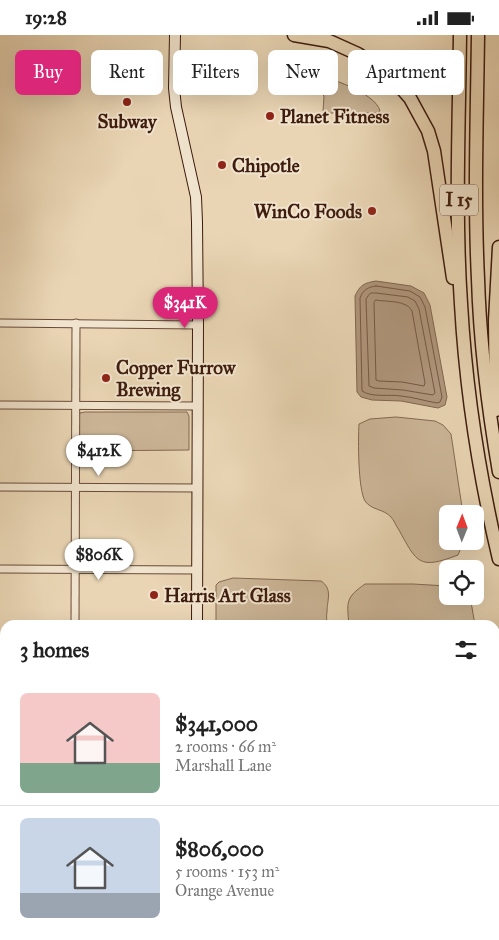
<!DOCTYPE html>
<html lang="en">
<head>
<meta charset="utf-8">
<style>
	body { margin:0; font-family:"IM FELL Great Primer",serif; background:#f6f6f6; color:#222; height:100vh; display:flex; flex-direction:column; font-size:19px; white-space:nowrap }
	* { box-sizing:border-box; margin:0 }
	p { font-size:16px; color:#767676 }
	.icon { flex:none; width:28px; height:28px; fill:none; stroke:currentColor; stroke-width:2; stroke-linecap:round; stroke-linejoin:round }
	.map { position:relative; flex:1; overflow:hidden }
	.side { position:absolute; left:0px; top:585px; width:500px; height:320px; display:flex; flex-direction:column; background:#fff; border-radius:15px 15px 0 0; box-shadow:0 5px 20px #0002 }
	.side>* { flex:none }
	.banner { position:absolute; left:15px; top:15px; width:470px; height:45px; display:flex; gap:10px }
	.needle { width:32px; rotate:1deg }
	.controls { position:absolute; left:439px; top:470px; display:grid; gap:10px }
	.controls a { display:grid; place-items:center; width:45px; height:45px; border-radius:8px; background:#fff; box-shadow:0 5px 20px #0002; font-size:25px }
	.price { position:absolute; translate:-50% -42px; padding:0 11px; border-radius:18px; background:#fff; color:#222; font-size:16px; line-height:32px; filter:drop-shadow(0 1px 2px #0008) }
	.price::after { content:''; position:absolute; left:50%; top:30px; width:15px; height:11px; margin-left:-8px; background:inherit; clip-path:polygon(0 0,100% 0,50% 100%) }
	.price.selected { background:#db2777; color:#fff }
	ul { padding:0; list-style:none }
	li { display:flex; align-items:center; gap:15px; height:125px; padding:0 20px }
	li+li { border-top:1px solid #e0e0e0 }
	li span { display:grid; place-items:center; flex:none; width:140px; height:100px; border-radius:8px; color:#555 }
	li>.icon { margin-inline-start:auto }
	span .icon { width:60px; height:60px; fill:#fffc; stroke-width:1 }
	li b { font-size:21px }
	h2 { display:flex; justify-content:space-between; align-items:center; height:60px; padding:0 20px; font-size:21px }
	.chip { padding:0 18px; border-radius:8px; background:#fff; box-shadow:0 5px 20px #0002; font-size:18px; line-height:45px }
	.chip.selected { background:#db2777; color:#fff }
	.status { display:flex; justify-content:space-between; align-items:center; height:35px; padding:0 25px; background:#fff; direction:ltr }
	.status svg { height:14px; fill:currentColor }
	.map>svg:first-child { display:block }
	.green { fill:#ccb698; stroke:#856953 }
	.water { fill:#af967c; stroke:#826550 }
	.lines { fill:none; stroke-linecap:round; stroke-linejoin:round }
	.shore { stroke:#765945; stroke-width:1 }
	.street-casing { stroke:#694a38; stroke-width:9 }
	.secondary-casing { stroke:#3e1c0e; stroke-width:12 }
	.primary-casing { stroke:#3e1c0e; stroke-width:12 }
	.highway-casing { stroke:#3e1c0e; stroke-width:15 }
	.street { stroke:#f1e4ce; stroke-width:7 }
	.secondary { stroke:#f1e4ce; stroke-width:10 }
	.primary { stroke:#e9d5b4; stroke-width:10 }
	.highway { stroke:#e9d5b4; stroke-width:12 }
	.poi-dot { fill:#8f2418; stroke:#f1e4ce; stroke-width:2 }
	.labels { text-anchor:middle; stroke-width:4; stroke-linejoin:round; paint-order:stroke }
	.shield { fill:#f1e4ce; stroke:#745848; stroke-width:1 }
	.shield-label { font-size:18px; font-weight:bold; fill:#3e1c0e }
	.poi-label { font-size:19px; font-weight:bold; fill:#3e1c0e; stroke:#f1e4ce; text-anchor:start }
</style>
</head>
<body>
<div class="status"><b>19:28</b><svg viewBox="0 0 49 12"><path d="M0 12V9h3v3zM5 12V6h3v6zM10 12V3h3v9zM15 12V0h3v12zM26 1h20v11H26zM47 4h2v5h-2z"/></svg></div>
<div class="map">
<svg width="499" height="905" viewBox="0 0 499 905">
	<rect width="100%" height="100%" fill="#e9d5b4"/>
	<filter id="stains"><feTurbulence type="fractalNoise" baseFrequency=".004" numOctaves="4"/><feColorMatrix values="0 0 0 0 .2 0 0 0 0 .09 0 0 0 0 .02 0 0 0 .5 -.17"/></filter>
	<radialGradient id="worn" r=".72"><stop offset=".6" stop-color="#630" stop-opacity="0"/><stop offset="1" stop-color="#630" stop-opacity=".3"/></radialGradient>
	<g class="green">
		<path d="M310,39c17,2 66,19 70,37l-3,2h-50l-4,-2 1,-14 -2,-7 -15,-9v-4z"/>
		<path d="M85,377h102l2,4v34l-110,1v-35l1,-3z"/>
		<path d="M396,382l39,4 8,4 8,9 12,80h-15v27h14l-1,7 -3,7c-39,15 -41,8 -59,-25 -3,-4 -5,-10 -8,-13 -7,-8 -20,-7 -26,-16 -7,-12 -7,-61 -6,-77l11,-5z"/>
		<path d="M233,543l88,3c12,8 6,19 6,31 -1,4 0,9 0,13h-111v-40l3,-3z"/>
		<path d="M365,549h48l34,2 1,10h22l5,29h-126c-2,-23 -4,-27 16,-41z"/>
	</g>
	<path class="water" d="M376,246l35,5 13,7 6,12 17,92 -2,8 -7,3 -37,-7 -29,-1 -11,-3 -4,-5 -2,-96c5,-11 9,-13 21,-15z"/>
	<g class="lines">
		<g class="shore">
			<path d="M376,251l34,5 10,6 5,10 17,90 -2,5 -3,1c-12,-2 -24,-6 -36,-7 -12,-2 -28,2 -39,-5l-2,-93c3,-8 8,-11 16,-12z"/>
			<path d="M371,258h5l32,4 7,4 4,8 16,84 -2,2 -30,-5 -29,-2 -5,-2 -3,-87 2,-3z"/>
			<path d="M376,265c11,2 31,0 36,11l13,72 -1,3 -22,-4 -23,-1 -3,-1 -2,-77z"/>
		</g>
		<defs>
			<g id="street">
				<path d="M0,288l198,2"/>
				<path d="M0,370l198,1"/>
				<path d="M0,452l198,1"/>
				<path d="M0,534l197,1"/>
				<path d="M75,590l1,-302"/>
				<path d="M0,616h5"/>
				<path d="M0,701h5"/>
				<path d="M495,705h4"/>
				<path d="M0,791h5"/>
				<path d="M72,905v-5"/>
				<path d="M194,905v-5"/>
				<path d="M313,905v-5"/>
			</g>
			<path id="secondary" d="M175,0l-1,53 2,19 20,90 1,25 1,103 -1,300"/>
			<g id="primary">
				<path d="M0,886h5"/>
				<path d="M495,888h4"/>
			</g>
			<g id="highway">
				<path d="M294,0l35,6 29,13 16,10 20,16 16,18 18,33 6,20 19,127"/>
				<path d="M460,0c-1,90 -5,180 1,269 5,87 18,171 38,255"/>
				<path d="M478,0c-1,81 -4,163 0,244 2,65 10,129 21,193"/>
				<path d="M496,375l-1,-89 4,-74"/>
			</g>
		</defs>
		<use href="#street" class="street-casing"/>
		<use href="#secondary" class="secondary-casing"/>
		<use href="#primary" class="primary-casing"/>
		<use href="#highway" class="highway-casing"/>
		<use href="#street" class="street"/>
		<use href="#secondary" class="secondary"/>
		<use href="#primary" class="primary"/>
		<use href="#highway" class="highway"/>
	</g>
	<g class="poi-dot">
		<circle cx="127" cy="67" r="5"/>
		<circle cx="270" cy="81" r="5"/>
		<circle cx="222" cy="130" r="5"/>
		<circle cx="372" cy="176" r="5"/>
		<circle cx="106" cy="343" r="5"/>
		<circle cx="154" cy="560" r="5"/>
	</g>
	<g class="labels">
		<rect class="shield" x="440" y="149.5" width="38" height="31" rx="4"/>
		<g class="shield-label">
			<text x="459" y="171">I 15</text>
		</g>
		<g class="poi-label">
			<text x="280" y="88">Planet Fitness</text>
			<text x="127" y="93" text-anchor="middle">Subway</text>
			<text x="232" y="137">Chipotle</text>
			<text x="362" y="183" text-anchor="end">WinCo Foods</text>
			<text x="116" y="339">Copper Furrow<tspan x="116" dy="22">Brewing</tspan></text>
			<text x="164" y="567">Harris Art Glass</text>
		</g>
	</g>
	<rect width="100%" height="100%" filter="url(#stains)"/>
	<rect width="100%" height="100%" fill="url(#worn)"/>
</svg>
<div class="controls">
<a><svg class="needle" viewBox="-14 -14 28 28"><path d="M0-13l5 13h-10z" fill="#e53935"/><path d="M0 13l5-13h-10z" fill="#767676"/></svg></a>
<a><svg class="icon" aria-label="locate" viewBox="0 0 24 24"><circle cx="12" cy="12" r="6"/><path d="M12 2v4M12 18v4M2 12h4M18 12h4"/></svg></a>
</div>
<b class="price selected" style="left:185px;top:294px">$341K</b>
<b class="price" style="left:99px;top:442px">$412K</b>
<b class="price" style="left:99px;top:546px">$806K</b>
<div class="banner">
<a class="chip selected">Buy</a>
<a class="chip">Rent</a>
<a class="chip">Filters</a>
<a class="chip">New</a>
<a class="chip">Apartment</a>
</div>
<section class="side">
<h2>3 homes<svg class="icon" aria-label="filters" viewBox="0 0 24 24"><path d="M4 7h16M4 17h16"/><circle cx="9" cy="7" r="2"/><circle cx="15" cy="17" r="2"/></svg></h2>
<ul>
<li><span style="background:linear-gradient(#f6c9c9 70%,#7fa58c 0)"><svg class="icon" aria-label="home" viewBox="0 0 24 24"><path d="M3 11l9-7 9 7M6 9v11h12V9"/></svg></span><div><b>$341,000</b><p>2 rooms · 66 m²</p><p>Marshall Lane</p></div></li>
<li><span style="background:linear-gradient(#c9d6e8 75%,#9aa5b1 0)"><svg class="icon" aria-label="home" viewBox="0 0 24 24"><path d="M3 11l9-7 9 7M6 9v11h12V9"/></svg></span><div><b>$806,000</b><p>5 rooms · 153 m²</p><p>Orange Avenue</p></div></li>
</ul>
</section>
</div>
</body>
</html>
